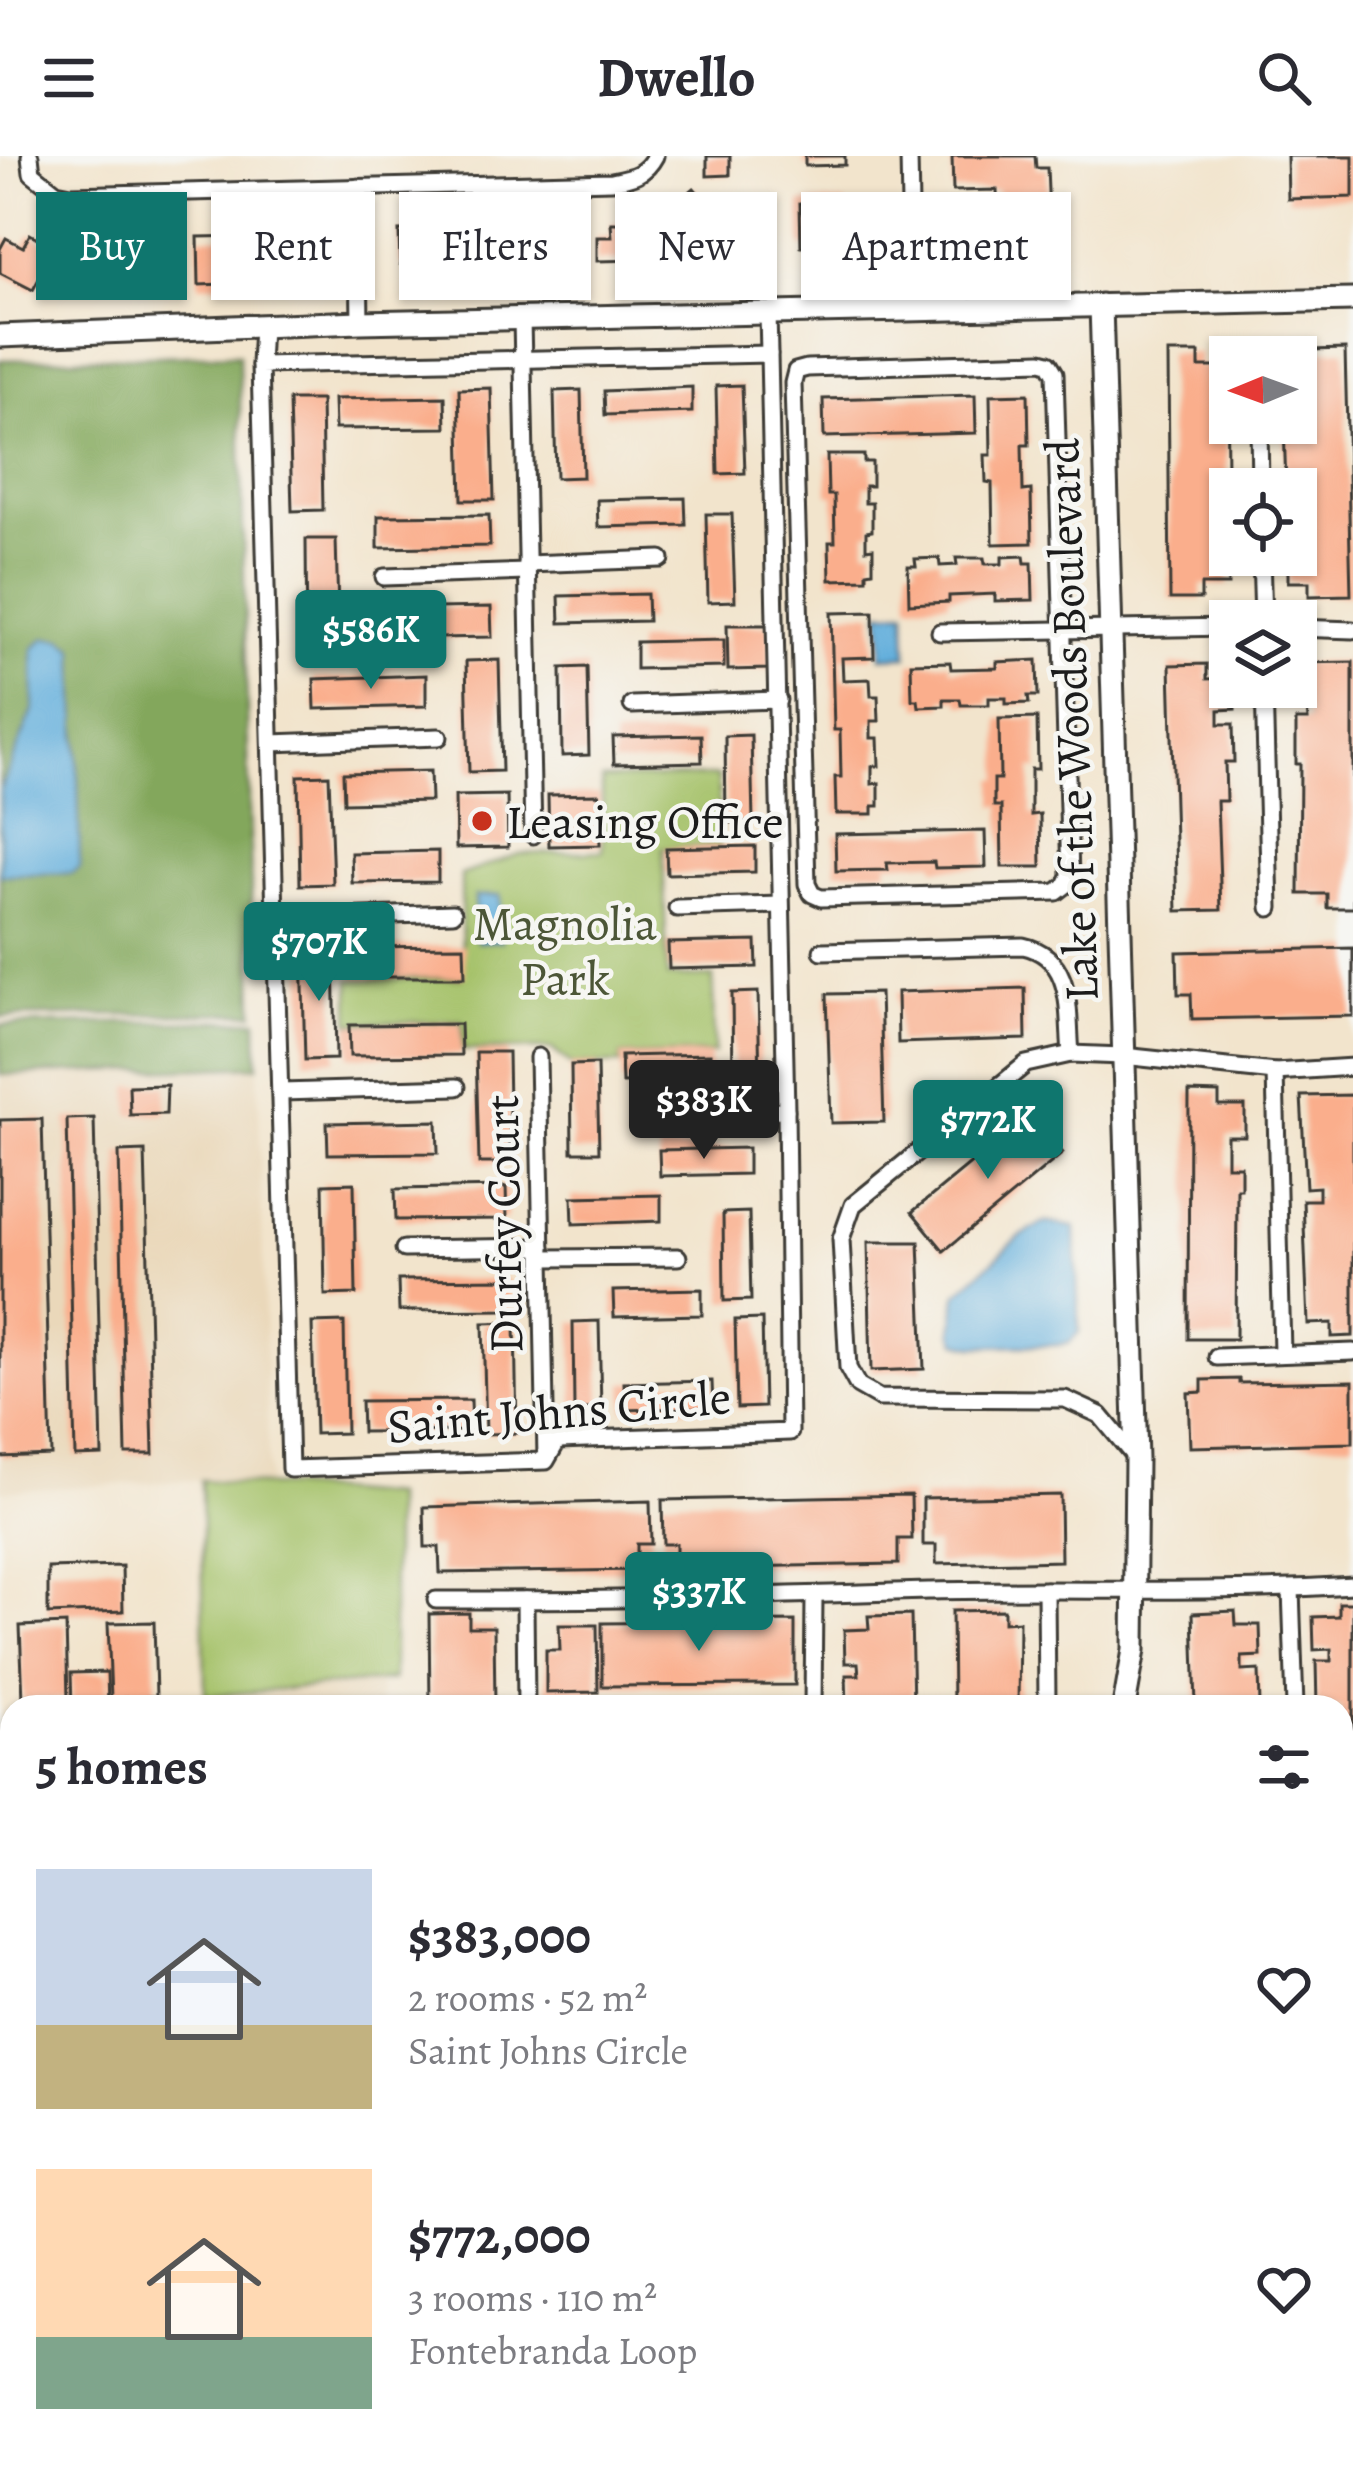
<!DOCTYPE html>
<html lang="en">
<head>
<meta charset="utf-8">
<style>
	body { margin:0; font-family:Alegreya,serif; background:#f2f2f3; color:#2b2b33; height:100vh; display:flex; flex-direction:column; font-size:45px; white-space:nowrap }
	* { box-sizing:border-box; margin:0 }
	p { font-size:39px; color:#7c7c81 }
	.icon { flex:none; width:66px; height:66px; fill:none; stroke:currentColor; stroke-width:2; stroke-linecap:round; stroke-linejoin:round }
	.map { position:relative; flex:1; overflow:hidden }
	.drawer { position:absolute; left:0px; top:1539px; width:1353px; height:771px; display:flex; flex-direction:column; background:#fff; border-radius:36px 36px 0 0; box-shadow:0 3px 9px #0004 }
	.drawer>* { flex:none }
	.guide { position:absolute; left:36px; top:36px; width:1281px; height:108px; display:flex; gap:24px }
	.needle { width:78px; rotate:269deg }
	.tools { position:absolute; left:1209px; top:180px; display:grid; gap:24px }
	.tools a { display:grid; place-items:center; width:108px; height:108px; border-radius:0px; background:#fff; box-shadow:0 3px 9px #0004; font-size:60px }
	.price { position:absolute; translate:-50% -102px; padding:0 27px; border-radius:12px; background:#0f766e; color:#fff; font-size:39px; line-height:78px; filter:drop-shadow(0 3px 6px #0008) }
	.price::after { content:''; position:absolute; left:50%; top:72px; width:36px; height:27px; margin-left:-18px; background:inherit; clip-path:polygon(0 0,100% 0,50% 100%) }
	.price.on { background:#222; color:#fff }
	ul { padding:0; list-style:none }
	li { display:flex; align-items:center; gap:36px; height:300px; padding:0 36px }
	li span { display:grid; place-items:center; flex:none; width:336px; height:240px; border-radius:0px; color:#555 }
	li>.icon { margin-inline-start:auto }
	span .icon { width:144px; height:144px; fill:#fffc; stroke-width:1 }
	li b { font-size:51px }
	h2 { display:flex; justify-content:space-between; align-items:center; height:144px; padding:0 36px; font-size:51px }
	.tag { padding:0 42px; border-radius:0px; background:#fff; box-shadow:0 3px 9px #0004; font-size:42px; line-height:108px }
	.tag.on { background:#0f766e; color:#fff }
	header { display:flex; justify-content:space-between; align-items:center; height:156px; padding:0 36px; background:#fff; font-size:54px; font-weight:700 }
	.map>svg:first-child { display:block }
	.built { fill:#ead8ba }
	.green { fill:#a4c168; stroke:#606e42; stroke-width:3 }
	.forest { fill:#83a75c; stroke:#50623c; stroke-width:3 }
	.water { fill:#63afdc; stroke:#40667c; stroke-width:3 }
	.building { fill:#faae8c }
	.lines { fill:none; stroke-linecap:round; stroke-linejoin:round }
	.street-casing { stroke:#3c3a36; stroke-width:21 }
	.secondary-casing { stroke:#3c3a36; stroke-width:27 }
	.primary-casing { stroke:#3c3a36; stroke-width:30 }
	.street { stroke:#fff; stroke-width:15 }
	.secondary { stroke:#fff; stroke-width:21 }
	.primary { stroke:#fff; stroke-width:24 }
	.poi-dot { fill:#c8321e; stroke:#f6f6f2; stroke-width:4.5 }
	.labels { text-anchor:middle; stroke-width:9; stroke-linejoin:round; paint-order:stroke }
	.street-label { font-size:48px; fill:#1c1c1c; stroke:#f6f6f2 }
	.poi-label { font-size:48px; fill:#1c1c1c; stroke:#f6f6f2; text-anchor:start }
	.park-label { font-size:48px; fill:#4c5637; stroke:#f6f6f2 }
</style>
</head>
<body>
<header><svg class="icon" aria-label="menu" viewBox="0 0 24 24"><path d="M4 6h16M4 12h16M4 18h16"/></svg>Dwello<svg class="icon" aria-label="search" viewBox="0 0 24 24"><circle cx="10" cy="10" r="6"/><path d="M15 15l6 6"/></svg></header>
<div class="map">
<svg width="1353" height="2309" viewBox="0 0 1353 2309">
	<rect width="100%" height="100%" fill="#f6f6f2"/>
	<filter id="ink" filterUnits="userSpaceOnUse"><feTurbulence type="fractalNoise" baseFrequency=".00833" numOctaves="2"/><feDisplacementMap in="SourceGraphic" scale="24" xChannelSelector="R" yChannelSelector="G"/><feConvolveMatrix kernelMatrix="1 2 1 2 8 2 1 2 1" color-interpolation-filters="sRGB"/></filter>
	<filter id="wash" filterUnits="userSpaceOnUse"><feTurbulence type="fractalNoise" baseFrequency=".004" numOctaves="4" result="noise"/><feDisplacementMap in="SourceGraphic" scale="48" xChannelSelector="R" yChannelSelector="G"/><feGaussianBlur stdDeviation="2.7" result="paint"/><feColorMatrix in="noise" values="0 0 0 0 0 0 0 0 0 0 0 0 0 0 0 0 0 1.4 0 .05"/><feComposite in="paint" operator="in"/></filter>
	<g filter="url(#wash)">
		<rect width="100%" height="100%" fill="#f2e4cc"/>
		<g class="built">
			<path d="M258,910l11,421 -68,-7 -201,11v-416z"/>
			<path d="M379,1525l1,26h-172v-12z"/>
			<path d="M0,1884l12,9v271l-4,10 4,124h95l16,11h-122z"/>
			<path d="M122,2298h99l-7,11h-76z"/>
			<path d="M233,2298h301l15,11h-323z"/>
			<path d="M722,2298h365l4,11h-353z"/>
		</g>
		<g class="green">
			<path d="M718,620l2,70 -57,2 4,129h46l1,76 -93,3v8l-50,1 -19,-16 -89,1 -1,-29 -112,2v-43l112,-2 -1,-103 58,-21 84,-3 -1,-72z"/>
			<path d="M201,1324l192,16v184l-188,16z"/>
			<path d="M1353,1730v579h-262l-4,-11h254v-566z"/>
		</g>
		<g class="forest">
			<path d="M239,198l15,659 -254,4v-657z"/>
			<path d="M257,864l1,46 -258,9v-50z"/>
		</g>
		<g class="water">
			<path d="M906,455l1,45 -25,1 -1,-45z"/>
			<path d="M45,482l17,1 13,10 5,218 -8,6 -72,2v-84l34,-83 -1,-59z"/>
			<path d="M500,739l1,46 -24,1 -2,-46z"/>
			<path d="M1044,1066l31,5 4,105 -9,10 -12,3 -84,1 -17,-4 -4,-10 4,-38 61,-56z"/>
		</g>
		<g id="blocks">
			<g class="building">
				<path d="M707,0h23v19l-23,1z"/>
				<path d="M805,0h40v9l-40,1z"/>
				<path d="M952,0h83l1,12h11l2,46 -51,2 -1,-26 -44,1z"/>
				<path d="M1287,0h66v41l-65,2z"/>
				<path d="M694,32l28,33 -37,31 -18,-22 18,-15 -10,-11z"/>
				<path d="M846,46v24h13l1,20 -59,1 -1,-44z"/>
				<path d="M611,67h30l1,37 -45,1v-24h15z"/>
				<path d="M529,72h49v39l-48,1z"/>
				<path d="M513,73v44l-26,1v-14h-23l-1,-30z"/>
				<path d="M448,74l1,33 -49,1 -1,-33z"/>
				<path d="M30,78l25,14 -22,42 -33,-17v-24l6,-11 17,9z"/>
				<path d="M157,78v15h28v26l-30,1v9h-15l-1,-50z"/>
				<path d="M248,80v31h-25l1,17 -25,1 -1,-48z"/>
				<path d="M313,80l1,35h-51l-1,-34z"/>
				<rect x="74" y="83" width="47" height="31"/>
				<path d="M1345,193l6,246 -42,1v-14h-21v-27h8v-66h-10l-2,-66h12v-59l16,-1 -1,-13z"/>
				<path d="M1168,197h31v14h27l2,218h-27v14h-31z"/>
				<path d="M742,229l3,88 -27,1 -2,-88z"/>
				<path d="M692,231v25l-87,3 -1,-24z"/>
				<path d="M491,232l3,112h-32l-3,-111z"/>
				<path d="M581,234l2,87 -27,1 -2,-87z"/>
				<path d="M1028,238l1,51h-7l1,46 8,-1 1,53 -39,1 -1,-61 -6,-1 -1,-27h6l-1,-60z"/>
				<path d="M975,239l1,38 -152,4 -1,-38z"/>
				<path d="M445,241l1,31 -111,1 -1,-30z"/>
				<path d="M289,244h32l2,110 -31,1z"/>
				<path d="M827,299h37v7h8v24h-7v17h7v28l-6,1v17l7,-1v23l-6,1v7l-37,1 -1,-38h6l-1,-47h-6z"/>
				<path d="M685,342l1,27 -88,2 -1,-27z"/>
				<path d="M706,358h26l3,87 -27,1z"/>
				<path d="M489,359l1,31 -112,2v-32z"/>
				<path d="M306,383h30l3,110 -32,1z"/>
				<path d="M1024,400l1,7h7l1,37 -38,1v-7l-46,2v6l-40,2 -1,-38h8l-1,-7 24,-1 1,8 17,-1 -1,-7h28l1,6h17v-7z"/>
				<path d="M647,438l1,27 -88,2 -1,-27z"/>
				<path d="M491,451l1,30 -112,2 -1,-30z"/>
				<path d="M873,456l1,45 -32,1 1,22 27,-1 1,17h7l1,25h-8v17h7l1,28h-7v18l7,-1v23h-6v8h-37l-1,-37h6l-1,-47h-6l-3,-117z"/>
				<path d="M727,469h42l1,44 -42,1z"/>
				<path d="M724,484v27l-88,2v-27z"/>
				<path d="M499,504l3,111 -33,1 -3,-111z"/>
				<path d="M1037,504l1,36h-10l1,7 -23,1v-6h-17v7h-28l-1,-6h-16v7l-25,1 -1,-7h-6l-1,-37 39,-1 1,7 46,-1v-6z"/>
				<path d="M1353,506v246h-26v-14h-28l1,-130h-4v-44h12l-1,-12 -17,1v-22h6v-24z"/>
				<path d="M1207,508v15l23,-1v9h4l1,22 -16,1v14h14l1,38h-9l1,39h-9l4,109 -44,1 -7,-246z"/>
				<path d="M587,511l2,88 -27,1 -1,-88z"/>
				<path d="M426,519v31l-111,3 -1,-30z"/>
				<path d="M1037,562l1,51h-7v46l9,-1 1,53h-39l-1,-61h-7v-27h6l-1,-60z"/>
				<path d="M701,579l1,27 -88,2 -1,-27z"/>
				<path d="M751,579l2,87 -27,1 -1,-87z"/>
				<path d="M430,615l1,30 -87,2 -1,-30z"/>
				<path d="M329,619l4,109 -33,1 -2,-109z"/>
				<path d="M599,638l1,51 -51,1 -1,-51z"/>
				<path d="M507,639l1,52 -52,1 -1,-52z"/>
				<path d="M985,675l1,36 -51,1 -1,-6 -47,1 1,7 -52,1 -1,-37z"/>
				<path d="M755,690v26l-88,2 -1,-26z"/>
				<path d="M438,695v31l-86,1 -1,-30z"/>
				<path d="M756,785l1,26 -88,2 -1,-26z"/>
				<path d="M464,790l1,31h-111l-1,-30z"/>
				<path d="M334,792l2,111 -31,1 -3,-111z"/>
				<path d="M1353,792v68l-161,3 -1,-25h-13l-1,-42z"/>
				<path d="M1025,832l1,51 -128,4 -1,-51z"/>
				<path d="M758,836l2,87 -27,1 -1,-87z"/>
				<path d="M880,837l4,129 -53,1 -4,-129z"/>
				<path d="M460,868l1,31 -111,1 -1,-31z"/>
				<path d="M476,896h32l2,111h-31z"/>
				<path d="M710,898v27l-88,2 -1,-27z"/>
				<path d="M597,908l2,88h-27l-1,-87z"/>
				<path d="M167,929l-1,29 -36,1 -1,-29z"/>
				<path d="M1189,936l30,1v13h26v30h-18v30h14v23h-4l-1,150h-48z"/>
				<path d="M1353,939v241l-21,1v-14l-24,1 -5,-124h16v-13l-13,1 -5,-92z"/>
				<path d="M1031,958l32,39 -119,98 -32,-39z"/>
				<path d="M94,962l8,337 -27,1 -8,-337z"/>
				<path d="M42,963l9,336 -51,2v-337z"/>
				<path d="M437,965l1,32 -110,1 -1,-31z"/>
				<path d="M748,992v26l-88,2 -1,-26z"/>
				<path d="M145,995l8,303h-27l-7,-302z"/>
				<path d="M354,1027l2,111 -31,1 -2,-111z"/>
				<path d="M506,1031l1,32 -111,1 -1,-31z"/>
				<path d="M661,1039v26l-88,3 -1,-27z"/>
				<path d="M749,1056l2,88 -27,1 -1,-88z"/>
				<path d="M868,1086h51l5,127 -53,2z"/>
				<path d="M508,1123l1,31 -110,1 -1,-31z"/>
				<path d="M702,1133v26l-88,2 -1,-26z"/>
				<path d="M762,1163l2,88 -27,1 -2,-88z"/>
				<path d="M599,1165l2,88h-27l-1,-87z"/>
				<path d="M344,1166l2,111 -31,1 -3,-111z"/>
				<path d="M515,1166l2,111 -31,1 -3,-111z"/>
				<path d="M1239,1223v4l114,-2v62l-163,4 -2,-54 14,-1v-12z"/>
				<path d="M712,1225l1,26 -88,3 -1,-27z"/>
				<path d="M471,1244l1,31 -110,1 -1,-31z"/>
				<path d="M911,1339l1,44h-14v25l-222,4v-24h-13l-1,-44z"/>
				<path d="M1060,1339l1,66 -125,3v-19h-13v-47z"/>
				<path d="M650,1345l1,43h-14v26l-197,3 -1,-26h-14l-1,-40z"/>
				<path d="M122,1410l1,45 -75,3v-46z"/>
				<path d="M1339,1447h14v134l-12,1v-31h-24l-1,-46h15v-12l-17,1 -1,-33 26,-1z"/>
				<path d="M1004,1454v12l15,-1 -1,86h-65l-1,-96z"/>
				<path d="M1235,1455l1,14h24l1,31 -19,1v14l17,-1 1,37h-64l-3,-94z"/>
				<path d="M469,1457v14h25l1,80h-65l-1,-93z"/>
				<path d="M911,1459l2,92h-66l-1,-32h13l-1,-12h-13l-1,-33 25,-1 -1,-13z"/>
				<path d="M795,1465v64l-193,1v-63z"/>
				<path d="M154,1466l2,74 -45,2 -3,-75z"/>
				<path d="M66,1468l2,75 -45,1 -3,-74z"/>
				<path d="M559,1469h38l1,67 -52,1v-43h14z"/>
				<path d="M107,1516l1,35h-36l-1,-34z"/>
				<path d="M1344,1593h9v89h-8v-16h-4z"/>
				<path d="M925,2301v8h-50v-7z"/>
			</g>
		</g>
	</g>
	<g filter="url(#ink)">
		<use href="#blocks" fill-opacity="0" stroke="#3c3a36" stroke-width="3"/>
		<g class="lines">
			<defs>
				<g id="street">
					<path d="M30,0l2,17 24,19 15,3 541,-14c20,-4 33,-6 43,-25"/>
					<path d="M909,0l3,153"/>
					<path d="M358,31l2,135"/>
					<path d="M768,158l1,40"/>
					<path d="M522,163l11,516"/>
					<path d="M769,198l17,756 4,322 -232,8 -12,21 -256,8 -30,-1104z"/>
					<path d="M1041,205l8,2 6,10 15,503 -4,9 -9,7 -236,6 -9,-4 -5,-10 -14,-501 3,-12 11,-3z"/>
					<path d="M260,209l2,-40"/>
					<path d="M1259,267l1,66"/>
					<path d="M1261,399l2,66"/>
					<path d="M527,408l134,-5"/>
					<path d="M384,421l143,-5"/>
					<path d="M1296,472l57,2"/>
					<path d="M940,476l290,-5"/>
					<path d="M1264,531l6,221"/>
					<path d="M632,549l146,-5"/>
					<path d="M271,587l168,-6"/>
					<path d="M677,752l103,-3"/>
					<path d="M277,763l176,-6"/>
					<path d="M822,795l201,-5c52,11 44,67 48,108"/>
					<path d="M538,901l8,401"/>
					<path d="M1275,916l7,280"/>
					<path d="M281,936l176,-5"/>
					<path d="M643,957l143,-3"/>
					<path d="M404,1093l138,-2"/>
					<path d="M543,1102l135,-1"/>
					<path d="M1217,1201l136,-5"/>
					<path d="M1134,1300l-34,-41 -35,-16 -186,-1 -21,-12 -10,-18 -7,-129 12,-34 173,-141 45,-10 52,2 152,16 78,-5"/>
					<path d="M1291,1433l4,118"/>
					<path d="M1046,1434l1,114"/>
					<path d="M436,1444c166,1 330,-4 495,-9 141,-3 282,3 422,-6"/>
					<path d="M525,1444l1,107"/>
					<path d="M813,1551l1,-110"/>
				</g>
				<g id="secondary">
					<path d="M1101,149l35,1154 -2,191 -10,57"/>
					<path d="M0,180l360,-14 993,-22"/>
				</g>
				<g id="primary">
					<path d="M0,1841l12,8"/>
					<path d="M631,2298l15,11"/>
				</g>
			</defs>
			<use href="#street" class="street-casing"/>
			<use href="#secondary" class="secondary-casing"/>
			<use href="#primary" class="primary-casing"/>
			<use href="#street" class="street"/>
			<use href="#secondary" class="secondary"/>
			<use href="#primary" class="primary"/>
		</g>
	</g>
	<circle class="poi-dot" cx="482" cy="665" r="12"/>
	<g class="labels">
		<g class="street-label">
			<text transform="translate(1071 564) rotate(-92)" y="17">Lake of the Woods Boulevard</text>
			<text transform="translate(503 1068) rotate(-91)" y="17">Durfey Court</text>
			<text transform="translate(559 1255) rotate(-5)" y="17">Saint Johns Circle</text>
		</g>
		<g class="poi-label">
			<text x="506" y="682">Leasing Office</text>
		</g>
		<g class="park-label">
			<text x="565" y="784">Magnolia<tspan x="565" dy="55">Park</tspan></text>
		</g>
	</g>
</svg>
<div class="tools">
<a><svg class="needle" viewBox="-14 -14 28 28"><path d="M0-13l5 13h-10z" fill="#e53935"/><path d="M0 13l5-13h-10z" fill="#7c7c81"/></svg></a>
<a><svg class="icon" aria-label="locate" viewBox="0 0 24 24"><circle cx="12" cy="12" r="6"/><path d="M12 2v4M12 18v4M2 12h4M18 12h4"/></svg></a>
<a><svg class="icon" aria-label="layers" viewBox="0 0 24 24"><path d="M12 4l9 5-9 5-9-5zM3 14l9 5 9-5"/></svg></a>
</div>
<b class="price" style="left:371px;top:536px">$586K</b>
<b class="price" style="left:319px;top:848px">$707K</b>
<b class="price on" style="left:704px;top:1006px">$383K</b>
<b class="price" style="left:988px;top:1026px">$772K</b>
<b class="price" style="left:699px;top:1498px">$337K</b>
<div class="guide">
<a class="tag on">Buy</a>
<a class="tag">Rent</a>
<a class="tag">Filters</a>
<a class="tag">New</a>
<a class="tag">Apartment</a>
</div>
<section class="drawer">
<h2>5 homes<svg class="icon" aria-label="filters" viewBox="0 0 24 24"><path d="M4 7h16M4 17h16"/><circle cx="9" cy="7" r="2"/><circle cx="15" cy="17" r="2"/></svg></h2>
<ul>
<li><span style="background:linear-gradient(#c9d6e8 65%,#c2b280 0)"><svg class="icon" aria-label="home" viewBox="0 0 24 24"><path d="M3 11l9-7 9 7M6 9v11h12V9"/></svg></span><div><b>$383,000</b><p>2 rooms · 52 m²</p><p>Saint Johns Circle</p></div><svg class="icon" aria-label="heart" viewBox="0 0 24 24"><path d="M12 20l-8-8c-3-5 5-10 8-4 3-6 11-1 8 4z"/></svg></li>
<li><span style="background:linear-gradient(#ffd9b3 70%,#7fa58c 0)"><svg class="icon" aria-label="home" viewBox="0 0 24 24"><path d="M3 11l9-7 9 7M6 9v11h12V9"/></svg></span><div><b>$772,000</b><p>3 rooms · 110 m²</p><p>Fontebranda Loop</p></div><svg class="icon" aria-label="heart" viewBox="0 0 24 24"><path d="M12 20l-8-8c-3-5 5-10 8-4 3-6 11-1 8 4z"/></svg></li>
</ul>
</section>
</div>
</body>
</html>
